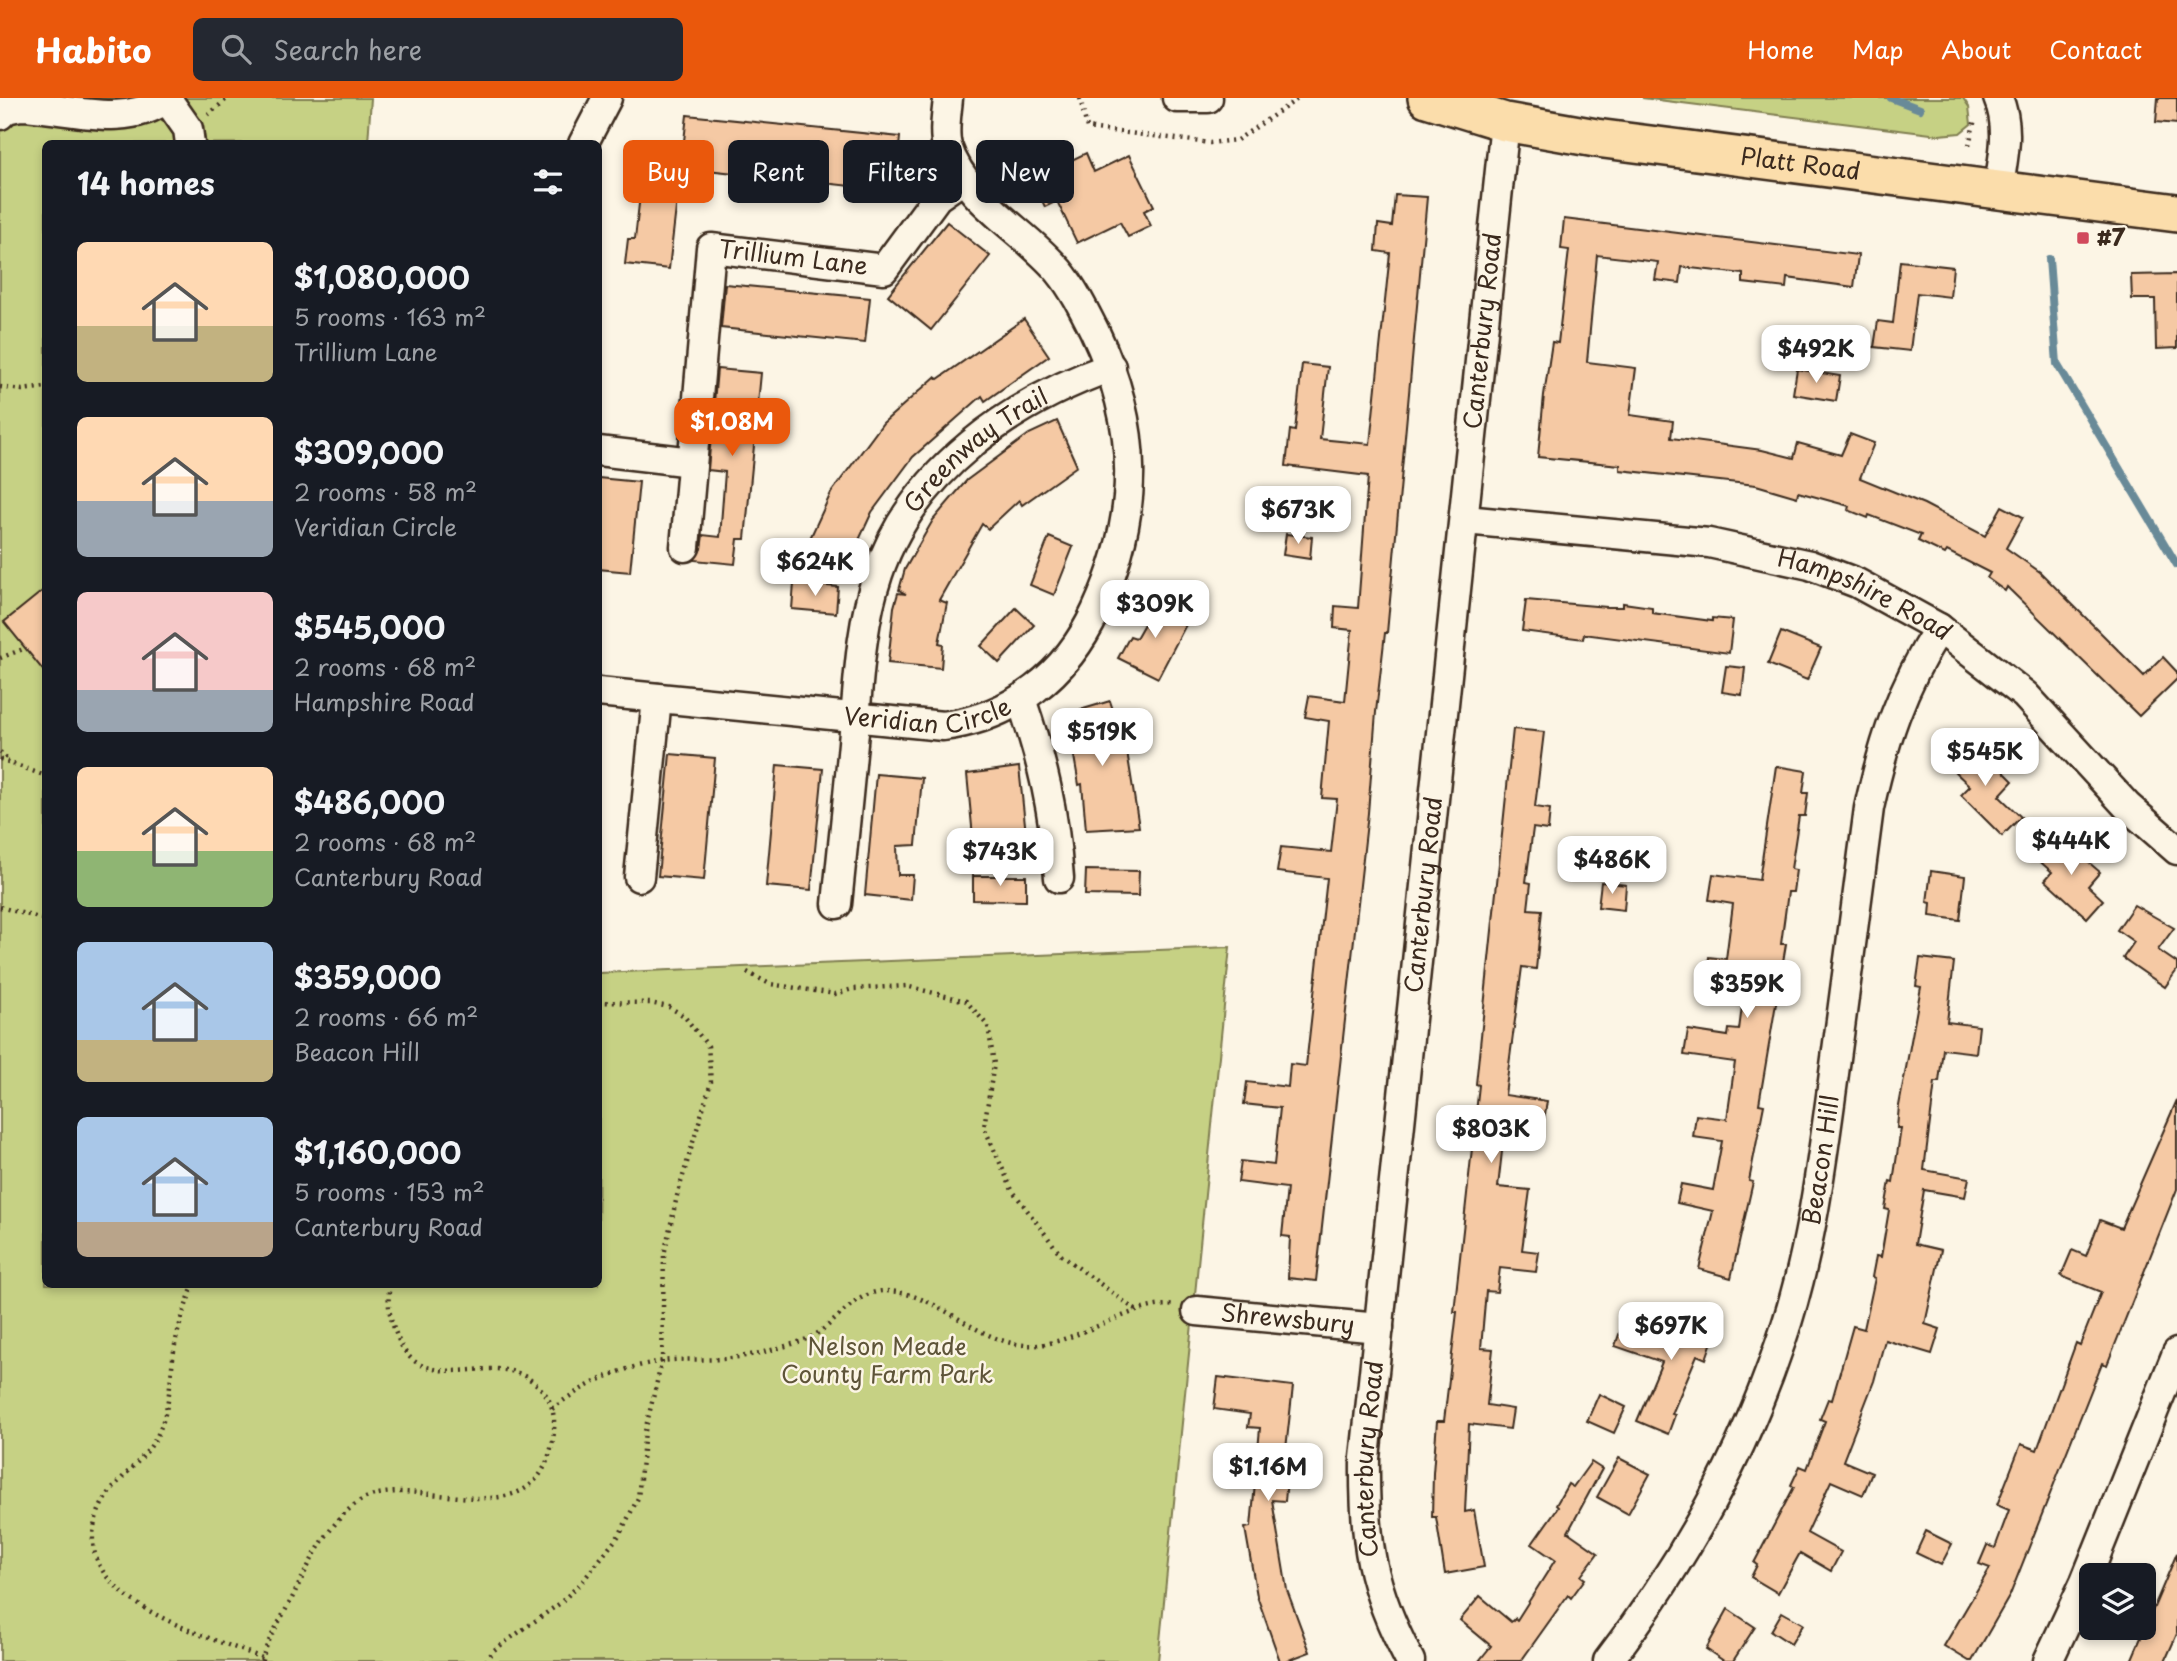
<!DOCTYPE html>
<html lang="en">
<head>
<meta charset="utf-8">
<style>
	body { margin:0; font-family:"Playpen Sans",sans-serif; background:#242831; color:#f1f3f6; height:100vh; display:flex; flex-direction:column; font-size:26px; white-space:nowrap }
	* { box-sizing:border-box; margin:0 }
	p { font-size:23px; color:#9ea1a6 }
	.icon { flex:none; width:38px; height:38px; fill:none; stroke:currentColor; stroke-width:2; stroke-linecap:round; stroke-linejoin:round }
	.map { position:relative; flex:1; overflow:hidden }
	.drawer { position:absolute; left:42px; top:42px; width:560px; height:1148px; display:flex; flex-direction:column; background:#171b24; border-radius:10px; box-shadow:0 4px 10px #0003 }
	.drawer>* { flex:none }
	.guide { position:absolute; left:623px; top:42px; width:665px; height:63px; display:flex; gap:14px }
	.tools { position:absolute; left:2079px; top:1465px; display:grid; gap:14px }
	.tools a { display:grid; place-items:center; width:77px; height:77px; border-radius:10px; background:#171b24; box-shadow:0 4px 10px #0003; font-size:35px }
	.price { position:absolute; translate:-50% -60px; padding:0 16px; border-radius:14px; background:#fff; color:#222; font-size:23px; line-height:46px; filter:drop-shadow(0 2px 4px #0008) }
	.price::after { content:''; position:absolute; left:50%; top:42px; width:21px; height:16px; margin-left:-10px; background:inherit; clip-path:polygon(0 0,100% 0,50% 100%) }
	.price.active { background:#ea580c; color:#fff }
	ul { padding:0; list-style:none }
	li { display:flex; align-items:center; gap:21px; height:175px; padding:0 35px }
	li span { display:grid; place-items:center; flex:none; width:196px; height:140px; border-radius:10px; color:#555 }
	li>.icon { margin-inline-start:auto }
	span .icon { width:84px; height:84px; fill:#fffc; stroke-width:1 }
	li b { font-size:30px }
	h2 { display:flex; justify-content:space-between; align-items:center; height:84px; padding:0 35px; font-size:30px }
	.chip { padding:0 24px; border-radius:10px; background:#171b24; box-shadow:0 4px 10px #0003; font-size:24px; line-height:63px }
	.chip.active { background:#ea580c; color:#fff }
	header { display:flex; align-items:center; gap:42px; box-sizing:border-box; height:98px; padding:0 35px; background:#ea580c; color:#fff }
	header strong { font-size:33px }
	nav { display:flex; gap:38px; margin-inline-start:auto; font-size:24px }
	.search { width:490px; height:63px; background:#242831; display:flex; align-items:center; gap:18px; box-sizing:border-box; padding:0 24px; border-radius:10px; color:#9ea1a6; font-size:26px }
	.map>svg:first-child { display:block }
	.green { fill:#c6d184; stroke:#807e51; stroke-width:2 }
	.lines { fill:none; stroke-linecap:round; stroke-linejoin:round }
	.stream { stroke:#698a98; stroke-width:8 }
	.building { fill:#f5c9a4; stroke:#3b2a1e; stroke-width:2 }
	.minor-casing { stroke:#3b2a1e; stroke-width:33 }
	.major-casing { stroke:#3b2a1e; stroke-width:42 }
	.path { stroke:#3b2a1e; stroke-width:4.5; stroke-dasharray:2 5; stroke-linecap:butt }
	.minor { stroke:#fcf5e5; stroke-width:28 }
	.major { stroke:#fbddab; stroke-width:37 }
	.poi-dot { fill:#d1495b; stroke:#fcf5e5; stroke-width:2.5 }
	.labels { text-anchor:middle; stroke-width:5; stroke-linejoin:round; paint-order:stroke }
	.street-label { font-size:24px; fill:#3b2a1e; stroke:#fcf5e5 }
	.poi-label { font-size:24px; font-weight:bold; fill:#3b2a1e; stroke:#fcf5e5; text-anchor:start }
	.park-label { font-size:24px; fill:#5e5438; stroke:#fcf5e5 }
</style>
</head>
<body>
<header>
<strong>Habito</strong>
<div class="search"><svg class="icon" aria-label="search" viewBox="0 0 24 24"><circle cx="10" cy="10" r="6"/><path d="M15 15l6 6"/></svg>Search here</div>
<nav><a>Home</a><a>Map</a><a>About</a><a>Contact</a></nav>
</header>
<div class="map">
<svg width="2177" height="1563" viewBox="0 0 2177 1563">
	<rect width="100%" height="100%" fill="#fcf5e5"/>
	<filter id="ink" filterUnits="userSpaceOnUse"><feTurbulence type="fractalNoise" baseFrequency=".0143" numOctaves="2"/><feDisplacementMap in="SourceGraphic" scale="14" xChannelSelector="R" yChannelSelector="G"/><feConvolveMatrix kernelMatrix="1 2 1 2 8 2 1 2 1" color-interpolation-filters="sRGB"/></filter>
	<g filter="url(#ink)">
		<g class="green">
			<path d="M0,0h371l-3,45 -322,1v1140h552l1,-311 631,-26 -72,714h-1158z"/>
			<path d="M1642,0h321l6,9 2,17 -11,9 -21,2z"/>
		</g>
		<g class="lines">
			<g class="stream">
				<path d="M1891,0l29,11"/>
				<path d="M2049,161l8,105 120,201"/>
			</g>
		</g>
		<g class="building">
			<path d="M2158,0h19v26l-21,-2z"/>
			<path d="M687,17l213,22 -5,54 -214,-24z"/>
			<path d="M1086,55l8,19 35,-17 25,51 -10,5 7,15 -23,11 -8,-15 -43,21 -20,-42 -12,6 -13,-28z"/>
			<path d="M640,97l37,4 -8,70 -44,-5 3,-25h7z"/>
			<path d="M1395,97l32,2 -40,436h-2l-9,79 -8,101 -52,468 -28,-3 2,-41 -8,-1 5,-48 -49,-6 3,-21 33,4 6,-57 -36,-4 3,-22 41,5 2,-23 16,2 21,-188 -50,-6 4,-25 50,5 6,-53 -15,-1 7,-77 -24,-4 4,-21 36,5 7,-71 -18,-2 1,-22 23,2 10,-132 -82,-10 4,-36 5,1 7,-67 26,3 -8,72 50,5 20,-191 -14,-2 2,-27 14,2z"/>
			<path d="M1564,121l294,36 -4,32 -67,-9 -1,10 -43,-5v-9l-61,-7 -2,16 -25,-3 3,-18 -61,-7 -10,107 49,6 -6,47 43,6 -2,17 91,12 32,8 4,-15 43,12 9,-21 24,9 -14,35 64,26 61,32 17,-30 21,11 -17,31 34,24 104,104 19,-19 14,15v7l-38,37 -132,-129 -2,4 -18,-13 3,-5 -43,-22 -2,3 -27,-13 3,-6 -52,-20 -1,3 -20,-8 1,-4 -51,-14 -1,5 -41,-12 -136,-15v-5l-82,-8 6,-62 8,-53 6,1 11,-93 -8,-1z"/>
			<path d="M947,124l43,34 -59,74 -43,-35z"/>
			<path d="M1900,163l53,6 -3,30 -33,-4 -7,58 -36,-4 4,-26 15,2z"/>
			<path d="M2177,176v74l-21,1 -1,-50h-23l-1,-24z"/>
			<path d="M725,186l145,14 -5,45 -144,-15z"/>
			<path d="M1024,221l25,37 -64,45 -3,-5 -69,61 -41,55 -25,54 -41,-19 25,-54 52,-70 52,-46 3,2z"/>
			<path d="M717,271l44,4 -16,166h-7l-3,25 -41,-4 7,-11 2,-14 17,2 5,-65 -17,-2z"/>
			<path d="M1797,271l43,7 -4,25 -43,-7z"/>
			<path d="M1057,323l20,45 -55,39 -3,-5 -31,29 -6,-5 -43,76 8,3 -8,40 4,1 -2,24 -53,-5 6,-56 4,-14 8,1 -7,-4 6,-21 28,-49 34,-40 62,-46z"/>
			<path d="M598,380l41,4 -9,90 -32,-3z"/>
			<path d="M1286,436l26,3 -2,22 -27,-4z"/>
			<path d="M1049,439l24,10 -19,48 -24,-10z"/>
			<path d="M794,485l44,4 -2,26 -44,-4z"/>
			<path d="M46,490v86l-42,-52z"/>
			<path d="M1526,502l81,7h16v-4l29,4v6l60,8v-3l21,2 -4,33 -145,-19 -1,5 -61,-8z"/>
			<path d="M1157,503l33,16 -32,61 -40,-20 12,-22 6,2z"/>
			<path d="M1016,510l18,17 -35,38 -18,-17z"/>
			<path d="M1781,534l40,16 -14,32 -39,-16z"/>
			<path d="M1726,568l19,2 -3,27 -20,-3z"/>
			<path d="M1110,603l17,50 12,76 -53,3 -4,-46 -3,1 -8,-46 -3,1 -8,-24z"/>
			<path d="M1513,631l31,3 -9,75 15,2 -2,21 -15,-2 -7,54 5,1 -3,26 14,1 -6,59 -14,-2 -17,128 42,6 -3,20 -38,-5 -8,71 32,3 -8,60 17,2 -3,20 -36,-4 -3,24 -11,-1 -5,57 12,1 -6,56 26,4 -3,20 -41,-5 -4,88 9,-2 10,57 -39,7 -9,-57h-4l1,-44 4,-52h7l13,-109h-3l25,-227 -3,-1z"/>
			<path d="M1965,642l28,28 3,-4 17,17 -14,15 22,21 -19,19 -41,-41 9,-9 -15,-14 4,-4 -11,-11z"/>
			<path d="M670,656l45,4 -11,122 -46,-4z"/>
			<path d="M777,667l46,4 -12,121 -45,-4z"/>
			<path d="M1776,668l30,5 -3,22h5l-3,23h-6l-8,53 5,1 -3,22h-5l-7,52h5l-27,160 5,1 -15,76 4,1 -22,96 -32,-9 14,-58 -36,-8 4,-19 32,6 9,-49 -29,-4 3,-22 31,4 8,-57 -51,-7 4,-25 40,6 1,-7 10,1 6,-47 -39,-5 3,-21 17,2 7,-55 -24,-4 4,-26 46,6z"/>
			<path d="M1019,669l7,67 -53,3 -6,-63z"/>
			<path d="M876,676l46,4 -6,67 -19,1 1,29h15l-2,25 -46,-5z"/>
			<path d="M2055,740l14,13 3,-3 28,24 -12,14 15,14 -16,18 -42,-38 7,-8 -15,-13z"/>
			<path d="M1086,772l53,1 -1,25 -53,-1z"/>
			<path d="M1931,773l34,5 -5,44 -30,-4 1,-13 -4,-1z"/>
			<path d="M973,778h53v25l-53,-1z"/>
			<path d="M1601,784l25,3 -2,25 -26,-3z"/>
			<path d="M2134,807l40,23 -16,22 19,13v7l-12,17 -42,-29 11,-16 -17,-12z"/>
			<path d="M1920,860l34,4 -7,60 32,4 -3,27 -33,-4 -4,33h-4l-11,88 45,8 -4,19 -41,-7 -9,54 26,6 -16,74 15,5 -8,25 -47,-14 -11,41 -31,80 29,12 -9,22 -32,-14 -24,52 34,19 -10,19 -31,-18 -22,40 -27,-16 6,-12 -3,-2 40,-76 -3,-2 9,-19 7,3 18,-48 -5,-2 8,-20 4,1 21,-74 11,3 11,-51 -3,-1 4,-21 5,1 8,-47 -4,-1 5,-28 3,1 8,-54h-4l2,-22 22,-119 -5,-1z"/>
			<path d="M2177,1002v89l-70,176 -5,-2 -92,232 -38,66h-3l-25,-15 46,-78 -11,-4 8,-19 8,3 14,-38 -12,-5 24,-61 16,6 39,-107 4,2 21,-53 -40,-16 11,-26 14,6 14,-36 21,8z"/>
			<path d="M1689,1205l29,10 -5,16 3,1 -10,29 -9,-4 -25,59 3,1 -7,19 -31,-13 25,-59 -47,-16 7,-20 53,18z"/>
			<path d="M1218,1279l75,9 -7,63h4l-5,52 -13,-1 15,90 23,62 -24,9h-6l-23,-65 -12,-68 6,-1 9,-99 -12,-1 2,-13 -36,-5z"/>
			<path d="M1599,1296l27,13 -12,26 -27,-12z"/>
			<path d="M1619,1360l31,16 -22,40 -31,-17z"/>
			<path d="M1591,1364l11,7 -34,63 30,21 -17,23 4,3 -14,19 -3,-3 -47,66h-42l12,-15 -31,-26 20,-24 31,26 4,-4 2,2 38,-60 -23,-16 26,-37 -2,-2 12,-21 5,3z"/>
			<path d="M1926,1433l26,13 -11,21 -25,-12z"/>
			<path d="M2177,1455v81l-12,27h-34z"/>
			<path d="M1728,1511l27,18 -22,34h-9l-18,-12z"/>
			<path d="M1782,1514l21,12 -12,20 -20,-13z"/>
		</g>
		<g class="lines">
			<defs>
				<g id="minor">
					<path d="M1177,0h31"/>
					<path d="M1998,0c13,30 5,61 0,93"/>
					<path d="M167,1l21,30 2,15"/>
					<path d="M0,17l6,-6 14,-3c47,1 106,24 147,-8"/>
					<path d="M583,46l24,-46"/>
					<path d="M598,353l94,11"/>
					<path id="s1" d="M1465,422l244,23 101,22 47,18 82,45 86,67 102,111 50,44"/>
					<path id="s2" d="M685,449l26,-299 173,21 53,-72 26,-18"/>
					<path id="s3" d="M598,594l345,34c70,-9 124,-52 153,-115 45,-97 44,-185 -2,-281 -10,-20 -21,-42 -35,-59 -37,-43 -94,-70 -112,-125 -4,-14 0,-34 1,-48"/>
					<path d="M1021,601c22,64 33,111 38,179"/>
					<path d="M639,779l18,-179"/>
					<path id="s4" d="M837,806c6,-61 13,-123 18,-184 4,-50 7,-99 23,-146 35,-104 134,-172 233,-207"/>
					<path id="s5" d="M1197,1213l182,17"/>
					<path id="s6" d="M1410,1563c-40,-76 -46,-119 -45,-203l140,-1336"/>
					<path id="s7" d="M1608,1563c74,-96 134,-204 173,-320 29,-84 40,-172 52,-260 12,-91 24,-182 36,-273 15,-68 32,-120 70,-180"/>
					<path d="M2048,1563l37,-79 92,-229"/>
				</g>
				<g id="major">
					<path id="s8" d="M1427,0l78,24 91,16 581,75"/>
				</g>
			</defs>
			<use href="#minor" class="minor-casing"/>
			<use href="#major" class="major-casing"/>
			<g class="path">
				<path d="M1080,0l7,30 123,15 27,-3 62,-42"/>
				<path d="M208,17l20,-17"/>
				<path d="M1969,47l6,-26"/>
				<path d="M0,289l22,3 24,-3"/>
				<path d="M0,560l26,-10"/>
				<path d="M0,654l9,8"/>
				<path d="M0,661l46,17"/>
				<path d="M0,809l46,13"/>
				<path d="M747,874l23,12 65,10 18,-5 53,-3 60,15 22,25 6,38 -10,63 28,63 49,65 76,56"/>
				<path d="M194,1186c-8,20 -15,40 -19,61 -5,27 -4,58 -15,84 -11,30 -43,47 -58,75 -47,93 100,129 160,154"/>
				<path d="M552,1311c32,-25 69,-42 111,-48 22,-3 46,0 69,-3 23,-3 50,-10 72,-18 30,-10 47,-48 80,-49 57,0 96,59 154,54 41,-4 103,-46 136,-39"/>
				<path d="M262,1563c2,-17 26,-53 34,-71 15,-30 35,-71 64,-89 52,-32 166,39 190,-49 6,-19 7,-45 -7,-61 -37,-41 -77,-9 -119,-25 -16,-5 -24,-21 -29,-35 -6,-16 -8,-30 -5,-47"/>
				<path d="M486,1563l8,-11 65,-46 23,-22 38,-48 18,-36 7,-67 17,-70 2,-106 13,-59 34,-114 -3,-36 -24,-30 -15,-9 -19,-4 -52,-1"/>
			</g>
			<use href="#minor" class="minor"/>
			<use href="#major" class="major"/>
		</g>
	</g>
	<rect class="poi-dot" x="2076" y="133" width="14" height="14" rx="3.5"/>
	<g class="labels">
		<g class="street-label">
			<text dy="8" stroke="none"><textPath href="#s8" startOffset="380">Platt Road</textPath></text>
			<text dy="8" stroke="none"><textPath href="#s2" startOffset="383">Trillium Lane</textPath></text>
			<text dy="8" stroke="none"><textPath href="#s6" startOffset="1344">Canterbury Road</textPath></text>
			<text dy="8" stroke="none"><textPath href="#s4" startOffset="495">Greenway Trail</textPath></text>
			<text dy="8" stroke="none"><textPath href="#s1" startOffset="410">Hampshire Road</textPath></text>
			<text dy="8" stroke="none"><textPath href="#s3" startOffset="332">Veridian Circle</textPath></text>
			<text dy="8" stroke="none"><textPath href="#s6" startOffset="777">Canterbury Road</textPath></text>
			<text dy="8" stroke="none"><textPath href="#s7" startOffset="551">Beacon Hill</textPath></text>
			<text dy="8" stroke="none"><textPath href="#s5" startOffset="91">Shrewsbury</textPath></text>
			<text dy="8" stroke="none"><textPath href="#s6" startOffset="210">Canterbury Road</textPath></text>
		</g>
		<g class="poi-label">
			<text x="2097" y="148">#7</text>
		</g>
		<g class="park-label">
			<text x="887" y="1257">Nelson Meade<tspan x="887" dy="28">County Farm Park</tspan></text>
		</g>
	</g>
</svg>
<div class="tools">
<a><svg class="icon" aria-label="layers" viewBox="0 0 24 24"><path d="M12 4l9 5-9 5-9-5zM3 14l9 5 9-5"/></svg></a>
</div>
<b class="price" style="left:1816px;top:287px">$492K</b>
<b class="price active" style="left:732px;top:360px">$1.08M</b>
<b class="price" style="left:1298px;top:448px">$673K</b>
<b class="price" style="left:815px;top:500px">$624K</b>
<b class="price" style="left:1155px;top:542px">$309K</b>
<b class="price" style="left:1102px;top:670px">$519K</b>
<b class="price" style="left:1985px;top:690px">$545K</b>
<b class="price" style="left:2071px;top:779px">$444K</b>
<b class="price" style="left:1000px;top:790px">$743K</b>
<b class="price" style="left:1612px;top:798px">$486K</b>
<b class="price" style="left:1747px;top:922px">$359K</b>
<b class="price" style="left:1491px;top:1067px">$803K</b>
<b class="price" style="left:1671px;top:1264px">$697K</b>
<b class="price" style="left:1268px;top:1405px">$1.16M</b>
<div class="guide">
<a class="chip active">Buy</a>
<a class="chip">Rent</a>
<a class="chip">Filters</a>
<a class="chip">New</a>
</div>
<section class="drawer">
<h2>14 homes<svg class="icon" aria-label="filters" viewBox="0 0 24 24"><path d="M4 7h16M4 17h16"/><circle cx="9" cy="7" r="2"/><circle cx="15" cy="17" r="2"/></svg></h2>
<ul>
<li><span style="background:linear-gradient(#ffd9b3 60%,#c2b280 0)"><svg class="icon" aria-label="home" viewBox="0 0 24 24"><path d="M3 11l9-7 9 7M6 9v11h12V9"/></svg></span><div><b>$1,080,000</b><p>5 rooms · 163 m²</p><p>Trillium Lane</p></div></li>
<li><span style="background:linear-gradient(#ffd9b3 60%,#9aa5b1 0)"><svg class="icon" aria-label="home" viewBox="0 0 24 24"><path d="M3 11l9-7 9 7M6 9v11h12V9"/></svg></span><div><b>$309,000</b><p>2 rooms · 58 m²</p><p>Veridian Circle</p></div></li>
<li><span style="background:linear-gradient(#f6c9c9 70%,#9aa5b1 0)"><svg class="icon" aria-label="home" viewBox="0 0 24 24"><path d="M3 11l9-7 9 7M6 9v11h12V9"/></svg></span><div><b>$545,000</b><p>2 rooms · 68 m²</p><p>Hampshire Road</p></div></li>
<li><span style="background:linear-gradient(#ffd9b3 60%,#8fb573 0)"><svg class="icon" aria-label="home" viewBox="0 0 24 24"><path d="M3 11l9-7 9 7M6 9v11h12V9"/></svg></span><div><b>$486,000</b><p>2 rooms · 68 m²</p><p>Canterbury Road</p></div></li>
<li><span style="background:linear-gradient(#a9c7e8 70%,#c2b280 0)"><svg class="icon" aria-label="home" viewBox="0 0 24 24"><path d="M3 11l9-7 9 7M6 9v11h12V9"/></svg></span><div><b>$359,000</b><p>2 rooms · 66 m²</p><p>Beacon Hill</p></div></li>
<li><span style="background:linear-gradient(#a9c7e8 75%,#b9a48a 0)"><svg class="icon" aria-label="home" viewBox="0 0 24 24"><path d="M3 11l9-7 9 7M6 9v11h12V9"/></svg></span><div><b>$1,160,000</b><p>5 rooms · 153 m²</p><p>Canterbury Road</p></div></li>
</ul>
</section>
</div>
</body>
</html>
